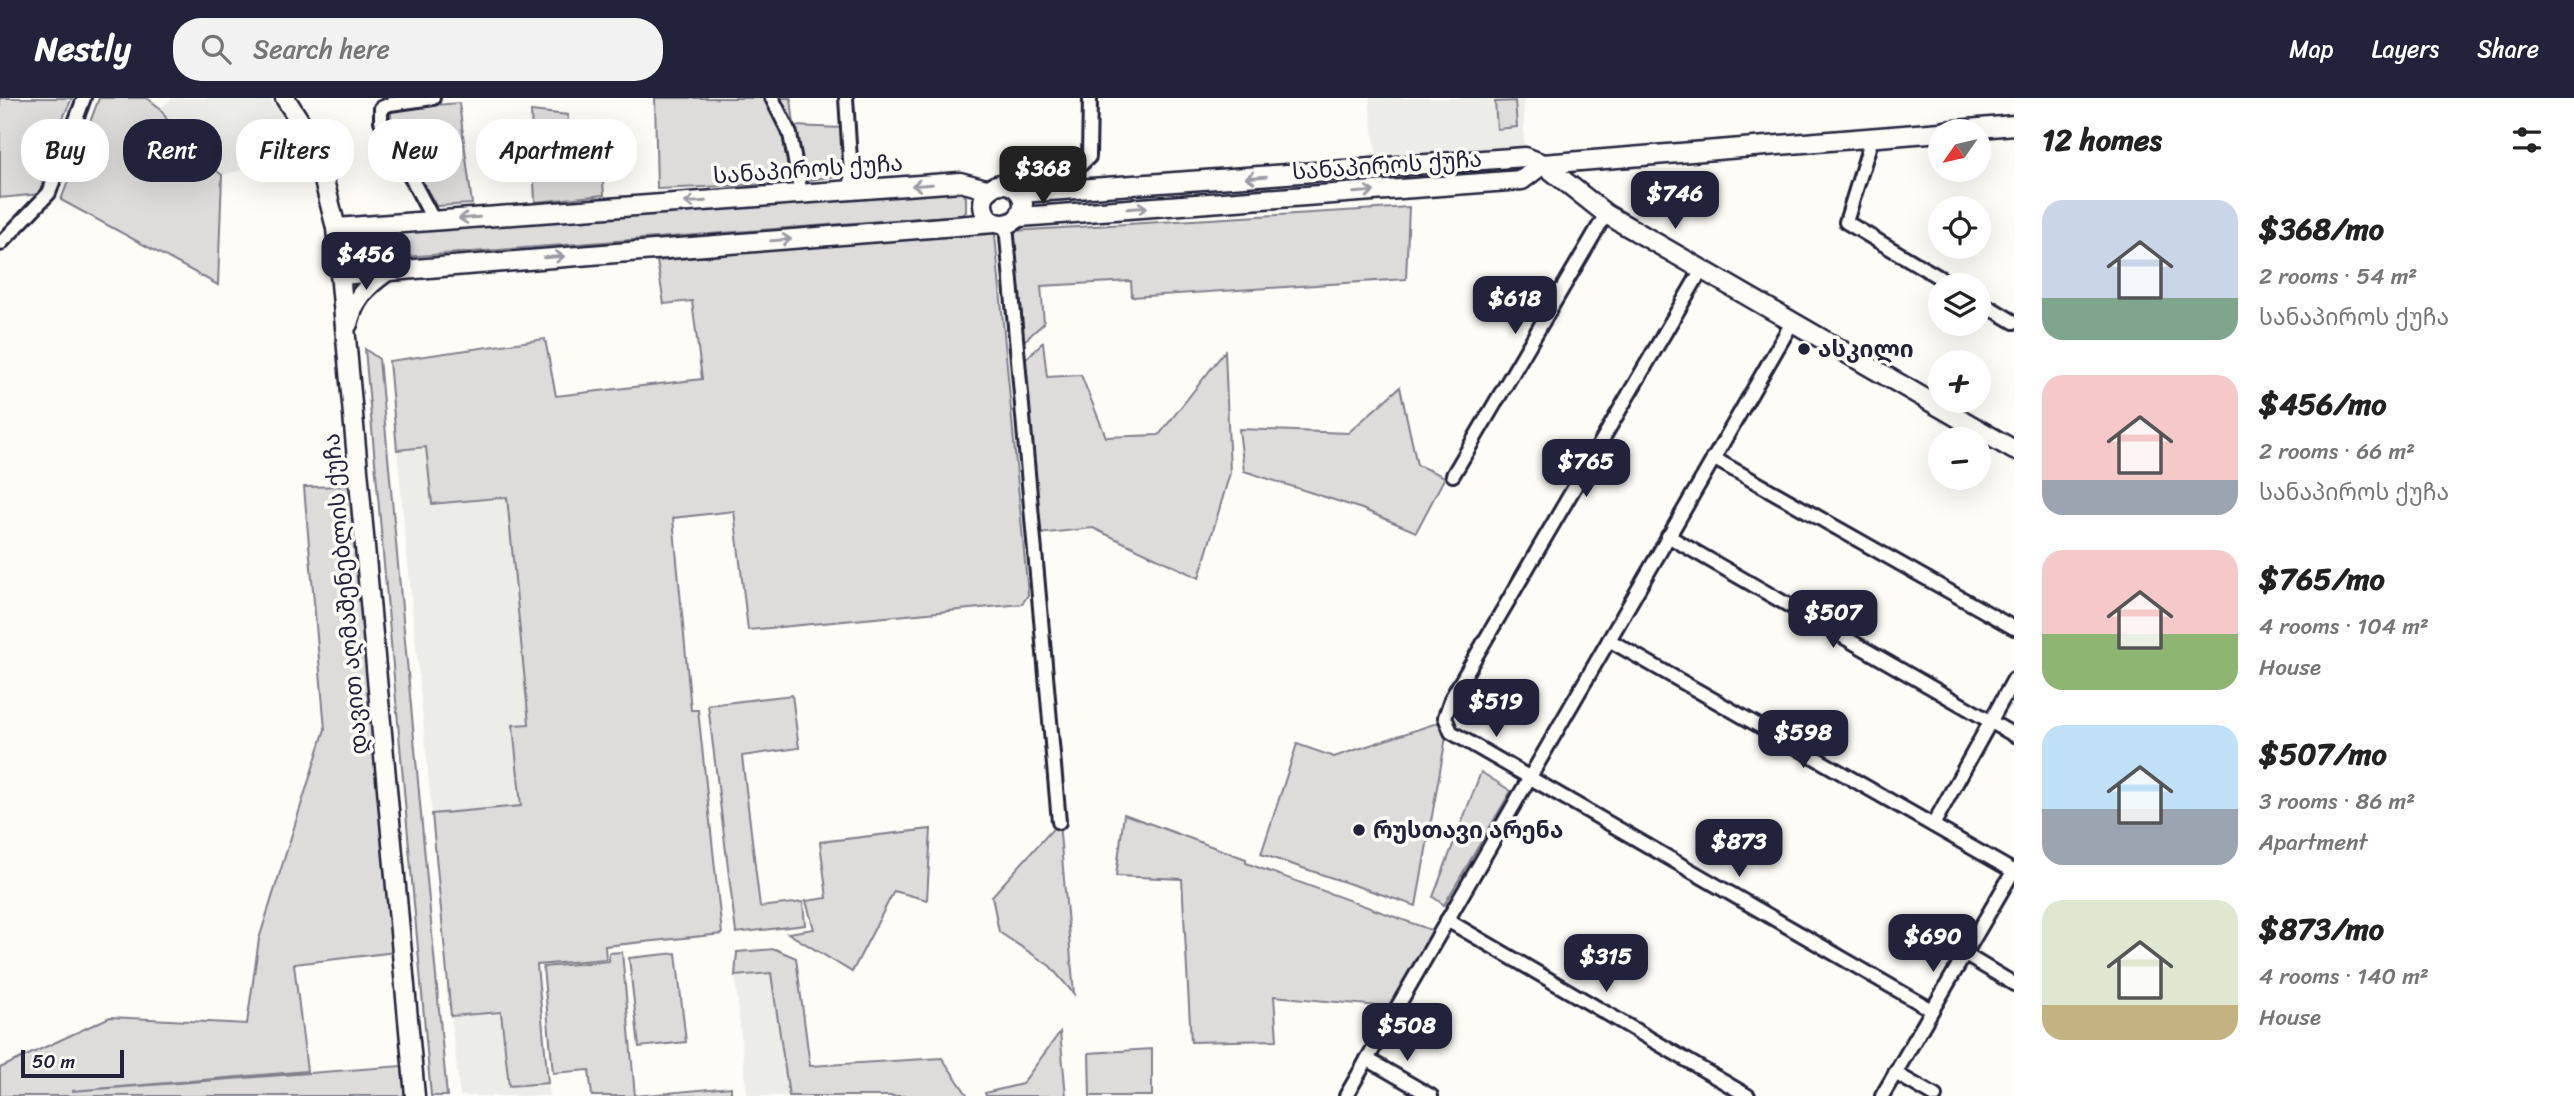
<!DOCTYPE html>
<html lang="en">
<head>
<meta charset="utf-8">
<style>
	body { margin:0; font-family:Sriracha,"Noto Sans Georgian",sans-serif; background:#f2f2f2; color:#222; height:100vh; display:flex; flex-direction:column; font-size:26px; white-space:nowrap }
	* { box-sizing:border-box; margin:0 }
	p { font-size:23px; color:#767676 }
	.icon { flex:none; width:38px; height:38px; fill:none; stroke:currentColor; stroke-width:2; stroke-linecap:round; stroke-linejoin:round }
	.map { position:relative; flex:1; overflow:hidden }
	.sheet { display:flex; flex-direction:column; background:#fff; width:560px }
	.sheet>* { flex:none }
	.banner { position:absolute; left:21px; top:21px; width:665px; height:63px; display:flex; gap:14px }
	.needle { width:46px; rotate:236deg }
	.buttons { position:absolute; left:1928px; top:21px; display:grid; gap:14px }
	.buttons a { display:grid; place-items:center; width:63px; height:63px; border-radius:50%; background:#fff; box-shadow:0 7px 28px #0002; font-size:35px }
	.scale { position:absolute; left:21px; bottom:18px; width:103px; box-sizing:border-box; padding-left:7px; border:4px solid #22223b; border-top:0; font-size:19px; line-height:24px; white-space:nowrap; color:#22223b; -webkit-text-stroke:5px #fdfcf7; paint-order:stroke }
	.price { position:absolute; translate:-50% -60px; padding:0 16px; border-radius:14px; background:#22223b; color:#fff; font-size:23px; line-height:46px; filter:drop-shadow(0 2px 4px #0008) }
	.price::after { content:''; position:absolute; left:50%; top:42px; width:21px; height:16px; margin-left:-10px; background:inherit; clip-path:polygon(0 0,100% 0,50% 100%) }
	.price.selected { background:#222; color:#fff }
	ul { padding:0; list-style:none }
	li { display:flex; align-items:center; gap:21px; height:175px; padding:0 28px }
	li span { display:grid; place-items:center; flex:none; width:196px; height:140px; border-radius:21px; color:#555 }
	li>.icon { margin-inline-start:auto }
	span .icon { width:84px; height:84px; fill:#fffc; stroke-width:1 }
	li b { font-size:30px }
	h2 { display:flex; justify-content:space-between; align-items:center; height:84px; padding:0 28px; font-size:30px }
	.chip { padding:0 24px; border-radius:28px; background:#fff; box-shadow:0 7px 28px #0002; font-size:24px; line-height:63px }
	.chip.selected { background:#22223b; color:#fff }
	header { display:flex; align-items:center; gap:42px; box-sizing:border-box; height:98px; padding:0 35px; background:#22223b; color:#fff }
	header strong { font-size:33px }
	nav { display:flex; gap:38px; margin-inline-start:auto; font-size:24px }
	.search { width:490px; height:63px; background:#f2f2f2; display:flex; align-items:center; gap:18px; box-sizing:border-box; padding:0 24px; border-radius:28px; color:#767676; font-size:26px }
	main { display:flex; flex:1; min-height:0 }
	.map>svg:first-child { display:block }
	.built { fill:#ecece9 }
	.green { fill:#dddcdb; stroke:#807f8b; stroke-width:2 }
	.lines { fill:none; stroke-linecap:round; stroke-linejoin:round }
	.street-casing { stroke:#22223b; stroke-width:18 }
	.secondary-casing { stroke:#22223b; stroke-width:23 }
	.street { stroke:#fdfcf7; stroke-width:12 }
	.secondary { stroke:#fdfcf7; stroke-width:18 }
	.oneway { stroke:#9a9aa2 }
	.poi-dot { fill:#22223b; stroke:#fdfcf7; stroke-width:2.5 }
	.labels { text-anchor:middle; stroke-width:7; stroke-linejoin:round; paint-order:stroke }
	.street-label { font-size:23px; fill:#22223b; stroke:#fdfcf7 }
	.poi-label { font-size:23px; font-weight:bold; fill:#22223b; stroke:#fdfcf7; text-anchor:start }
</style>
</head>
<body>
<header>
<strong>Nestly</strong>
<div class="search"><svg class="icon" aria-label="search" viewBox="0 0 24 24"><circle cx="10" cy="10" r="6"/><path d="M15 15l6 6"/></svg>Search here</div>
<nav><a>Map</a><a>Layers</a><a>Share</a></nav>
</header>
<main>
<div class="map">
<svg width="2014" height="998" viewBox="0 0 2014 998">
	<rect width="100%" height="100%" fill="#fdfcf7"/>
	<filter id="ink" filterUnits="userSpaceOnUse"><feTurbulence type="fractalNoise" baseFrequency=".0143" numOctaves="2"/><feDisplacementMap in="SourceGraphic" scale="14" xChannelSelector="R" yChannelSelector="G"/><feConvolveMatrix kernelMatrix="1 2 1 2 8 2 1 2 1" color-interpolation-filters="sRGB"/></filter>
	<g filter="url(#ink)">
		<g class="built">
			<path d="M173,0h97l36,56 -84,21 -39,-29 -23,-38z"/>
			<path d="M1369,0h155v53l-147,10z"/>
			<path d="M426,349l6,57 75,-7 22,225 -16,2 8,82 -89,8 -35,-364z"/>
			<path d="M771,874l18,124h-42l-12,-120z"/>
			<path d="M501,914l8,74 39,-3 1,13h-89l-9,-80z"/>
		</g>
		<g class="green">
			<path d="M0,0h72l-21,47 -11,49 -40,4z"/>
			<path d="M99,0h48l13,10 23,38 39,29 -4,110 -157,-85z"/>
			<path d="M655,0h111l16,33 10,52 -135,6z"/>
			<path d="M780,0h11l3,28 49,2 1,47 -42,6 -8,-55z"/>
			<path d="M1515,3l2,26 -20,2 -2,-27z"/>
			<path d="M459,5l13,101 -36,2 -45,-84v-11l8,-3z"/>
			<path d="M531,13l37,4 -2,30 34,-1 4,51 -69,7z"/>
			<path d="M961,94l5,5v15l-5,3 -597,45 -6,-6 -2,-13 6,-6z"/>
			<path d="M1409,109l-3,72 -274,18 -1,-16 -90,5 3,37 -23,21 -9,-113z"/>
			<path d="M991,131l4,6 33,360 -6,9 -274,26 -14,-119 -61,7 18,192h7l24,224 -117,12 1,13 -69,6 11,118 -39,3 -8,-74 -50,4 -19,-202 89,-8 -8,-81 16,-1 -22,-227 -75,7 -6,-57 -29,3 -8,-89 156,-22 11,57 146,-17 -10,-78 -28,3 -7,-43z"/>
			<path d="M1043,244l4,35 34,-2 25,62 53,-2 66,-84 5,122 -31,105 -106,-50 -54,6 -14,-174z"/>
			<path d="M365,251l14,10 68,737h-16z"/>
			<path d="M1400,289l17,78 28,12 -29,55 -54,-23 -118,-38 -5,-42 109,4z"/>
			<path d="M351,388l44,466 -101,12 13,107 -235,20 330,-25 3,30h-405v-28l110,-51 137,7 12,-85 66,-210 -21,-242z"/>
			<path d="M792,597l7,53 -57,8 18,151 43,-5 2,23 -69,8 -28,-228z"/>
			<path d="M1440,624l6,15 -30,169 -155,-52 36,-110 37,13z"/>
			<path d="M1481,674l30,19 -67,114 -11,-8z"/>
			<path d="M1124,716l122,45v4l185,67 1,4 -43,73 -115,-11 3,44 -86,2 -9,-163 -66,-3z"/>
			<path d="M1059,724l15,172 -24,-28 -51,-34 -7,-36z"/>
			<path d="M931,731l-4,71 -33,-9 -42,81 -64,-39 26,-4 -8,-28 21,-3 -7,-56z"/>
			<path d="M775,851l21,9 14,108 132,-8 26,38h-179l-18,-123 -36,3 2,-24z"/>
			<path d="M622,854l13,144 96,-9v9h-139l-3,-26 -36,3 -10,-106 66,-6v-8z"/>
			<path d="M676,855l10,89 -47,5 -10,-89z"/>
			<path d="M1060,934l6,64h-80l-1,-3 37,-9z"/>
			<path d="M1152,951v47h-62l-1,-43z"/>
		</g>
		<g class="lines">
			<defs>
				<g id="street">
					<path d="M433,0l-43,6 -9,4v13l53,100"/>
					<path d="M772,0l18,36 11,60"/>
					<path d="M846,0l6,92"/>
					<path d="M1872,40l-26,84 106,63"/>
					<path d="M1053,93l36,-34 1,-59"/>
					<path d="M1006,127l53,597"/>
					<path d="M0,146l49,-51 35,-95"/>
					<path d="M1702,171l-250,428 -7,20 6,15 481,278"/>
					<path d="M1979,203l35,21"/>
					<path d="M1713,360l301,170"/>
					<path d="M1453,377l153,-261"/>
					<path d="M1668,438l346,199"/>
					<path d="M1609,542l404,231"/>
					<path d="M1933,727l81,-146"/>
					<path d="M1447,822l301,176"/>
					<path d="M1964,856l50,30"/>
					<path d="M1367,961l64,37"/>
					<path d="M1895,975l40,23"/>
					<path d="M1346,998l447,-775"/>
					<path d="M1882,998l132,-226"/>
				</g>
				<g id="secondary">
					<path d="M285,0l30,47 21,83 79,868"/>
					<path d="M1945,33l69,-6"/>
					<path d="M1543,66l63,50 408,236"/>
					<circle cx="1003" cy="106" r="20"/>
					<path d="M1021,95l504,-36 18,7 398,-32"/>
					<path d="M1020,119l502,-37 21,-16"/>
					<path d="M336,130l624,-46 30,8"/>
					<path d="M340,177l654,-52"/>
					<path d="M348,226c6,-24 17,-37 37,-51"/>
				</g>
			</defs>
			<use href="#street" class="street-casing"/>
			<use href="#secondary" class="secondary-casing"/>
			<use href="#street" class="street"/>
			<use href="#secondary" class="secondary"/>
		</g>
		<defs><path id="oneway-shaft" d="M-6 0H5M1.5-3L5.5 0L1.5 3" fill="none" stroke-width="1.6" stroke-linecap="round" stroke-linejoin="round" transform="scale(1.75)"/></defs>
		<g class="oneway">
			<use href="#oneway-shaft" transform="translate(1256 79) rotate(176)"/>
			<use href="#oneway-shaft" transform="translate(922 87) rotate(176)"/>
			<use href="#oneway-shaft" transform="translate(1364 94) rotate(-4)"/>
			<use href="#oneway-shaft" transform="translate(695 104) rotate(176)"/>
			<use href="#oneway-shaft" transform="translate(1137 110) rotate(-4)"/>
			<use href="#oneway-shaft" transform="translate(469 120) rotate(176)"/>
			<use href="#oneway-shaft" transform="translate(781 142) rotate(-5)"/>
			<use href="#oneway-shaft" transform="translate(554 159) rotate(-4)"/>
		</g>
	</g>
	<g class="poi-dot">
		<circle cx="1804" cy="251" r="7"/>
		<circle cx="1359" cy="732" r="7"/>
	</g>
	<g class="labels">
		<g class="street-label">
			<text transform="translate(1387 67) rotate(-4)" y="8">სანაპიროს ქუჩა</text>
			<text transform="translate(808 71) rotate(-4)" y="8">სანაპიროს ქუჩა</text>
			<text transform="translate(345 496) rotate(-95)" y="8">დავით აღმაშენებლის ქუჩა</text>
		</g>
		<g class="poi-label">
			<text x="1818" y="259">ასკილი</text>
			<text x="1373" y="740">რუსთავი არენა</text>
		</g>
	</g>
</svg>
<div class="buttons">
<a><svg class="needle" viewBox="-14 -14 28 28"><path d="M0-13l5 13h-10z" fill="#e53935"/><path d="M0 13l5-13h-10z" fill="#767676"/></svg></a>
<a><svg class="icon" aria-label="locate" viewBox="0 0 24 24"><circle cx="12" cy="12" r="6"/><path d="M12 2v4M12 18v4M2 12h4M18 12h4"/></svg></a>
<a><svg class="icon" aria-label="layers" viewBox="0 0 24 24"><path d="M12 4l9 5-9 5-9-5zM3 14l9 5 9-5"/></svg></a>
<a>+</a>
<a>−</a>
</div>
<div class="scale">50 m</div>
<b class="price selected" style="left:1043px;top:108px">$368</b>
<b class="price" style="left:1675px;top:133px">$746</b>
<b class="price" style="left:366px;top:194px">$456</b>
<b class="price" style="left:1515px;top:238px">$618</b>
<b class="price" style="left:1586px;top:401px">$765</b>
<b class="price" style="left:1833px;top:552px">$507</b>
<b class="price" style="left:1496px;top:641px">$519</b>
<b class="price" style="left:1803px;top:672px">$598</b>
<b class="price" style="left:1739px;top:781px">$873</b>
<b class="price" style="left:1933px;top:876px">$690</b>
<b class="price" style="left:1606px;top:896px">$315</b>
<b class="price" style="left:1407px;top:965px">$508</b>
<div class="banner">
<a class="chip">Buy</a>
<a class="chip selected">Rent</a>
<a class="chip">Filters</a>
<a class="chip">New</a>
<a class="chip">Apartment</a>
</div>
</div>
<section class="sheet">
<h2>12 homes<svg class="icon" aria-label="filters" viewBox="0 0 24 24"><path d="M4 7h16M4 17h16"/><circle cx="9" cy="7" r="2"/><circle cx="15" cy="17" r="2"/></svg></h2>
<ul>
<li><span style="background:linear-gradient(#c9d6e8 70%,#7fa58c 0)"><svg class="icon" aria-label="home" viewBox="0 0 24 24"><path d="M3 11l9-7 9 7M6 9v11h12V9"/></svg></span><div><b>$368/mo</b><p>2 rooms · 54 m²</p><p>სანაპიროს ქუჩა</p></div></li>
<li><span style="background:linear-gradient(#f6c9c9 75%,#9aa5b1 0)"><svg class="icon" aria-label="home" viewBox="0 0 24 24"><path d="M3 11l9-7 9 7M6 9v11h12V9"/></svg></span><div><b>$456/mo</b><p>2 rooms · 66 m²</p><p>სანაპიროს ქუჩა</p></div></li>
<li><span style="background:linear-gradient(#f6c9c9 60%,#8fb573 0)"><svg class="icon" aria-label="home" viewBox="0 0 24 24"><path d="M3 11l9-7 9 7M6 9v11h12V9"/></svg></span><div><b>$765/mo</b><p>4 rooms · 104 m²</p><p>House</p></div></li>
<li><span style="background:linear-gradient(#bfe0f5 60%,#9aa5b1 0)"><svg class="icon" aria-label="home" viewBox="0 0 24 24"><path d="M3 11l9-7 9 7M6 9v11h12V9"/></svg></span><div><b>$507/mo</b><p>3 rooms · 86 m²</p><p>Apartment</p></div></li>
<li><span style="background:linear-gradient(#dfe7d0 75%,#c2b280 0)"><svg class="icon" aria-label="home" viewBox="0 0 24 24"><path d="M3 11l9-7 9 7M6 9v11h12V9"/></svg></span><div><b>$873/mo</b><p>4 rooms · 140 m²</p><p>House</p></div></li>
</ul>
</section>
</main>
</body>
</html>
